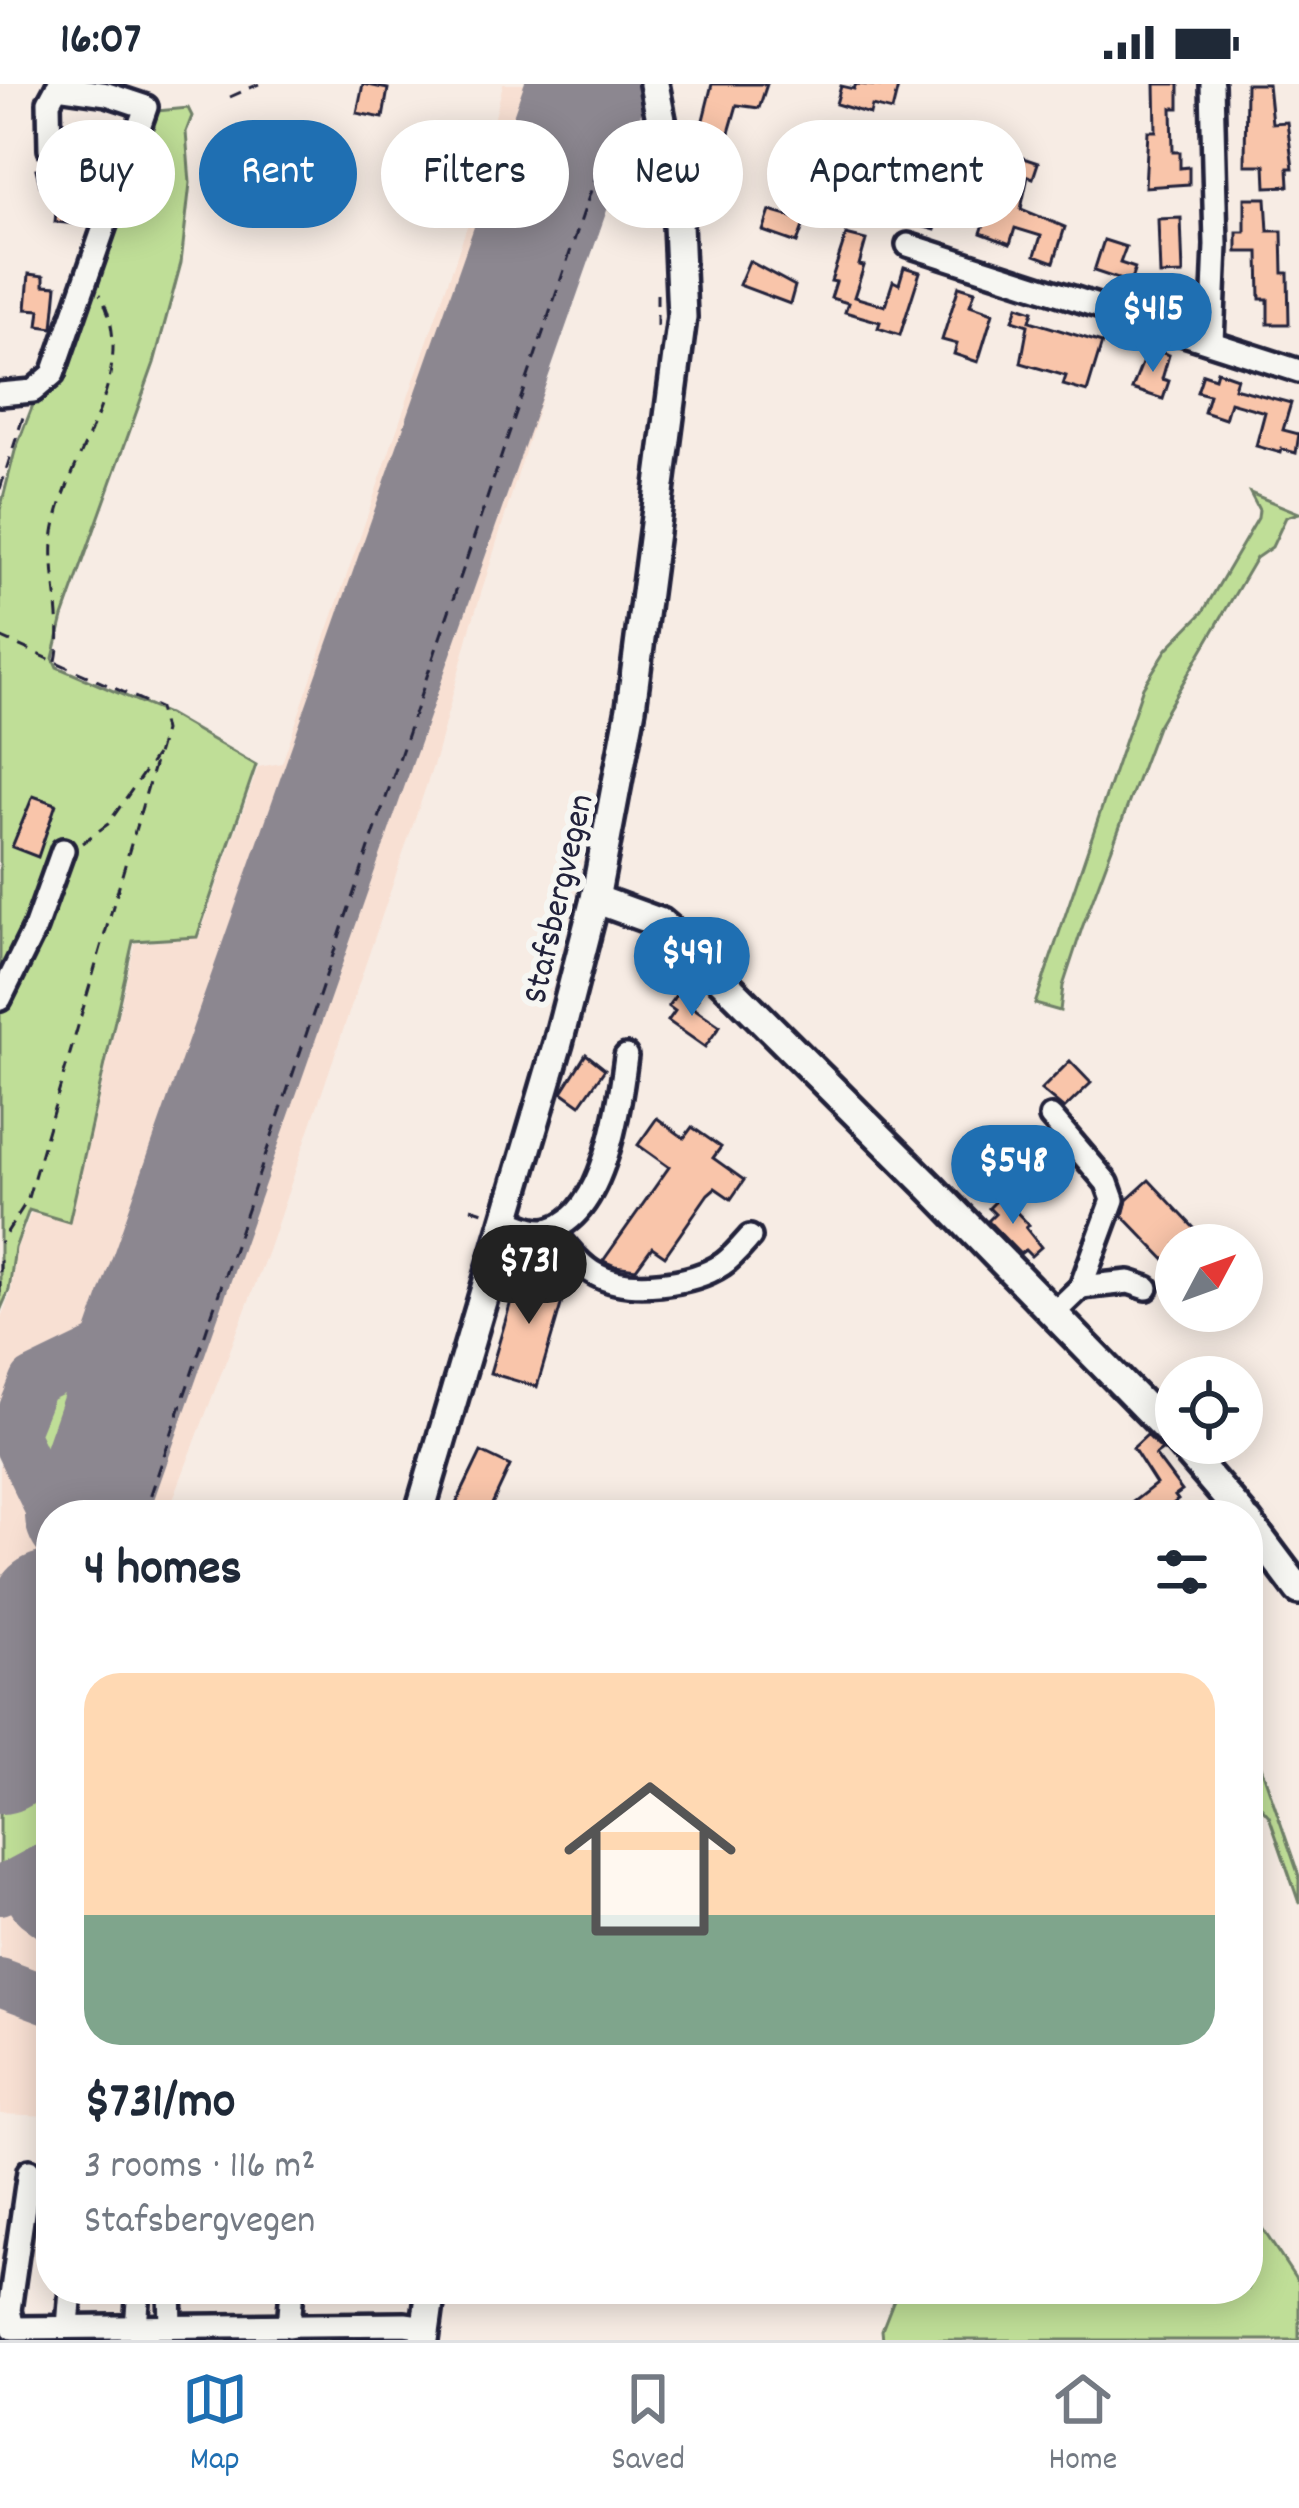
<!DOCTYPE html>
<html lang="en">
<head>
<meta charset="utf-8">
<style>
	body { margin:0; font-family:Dekko,sans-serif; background:#f6f6f7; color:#1f2937; height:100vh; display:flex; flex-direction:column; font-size:45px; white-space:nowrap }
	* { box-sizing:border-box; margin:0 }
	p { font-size:39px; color:#747a83 }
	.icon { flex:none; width:66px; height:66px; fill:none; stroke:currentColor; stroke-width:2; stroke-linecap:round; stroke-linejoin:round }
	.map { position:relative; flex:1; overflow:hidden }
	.drawer { position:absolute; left:36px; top:1416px; width:1227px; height:804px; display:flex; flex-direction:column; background:#fff; border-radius:48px; box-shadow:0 6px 30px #0003 }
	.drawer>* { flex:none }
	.top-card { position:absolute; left:36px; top:36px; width:1227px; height:108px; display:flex; gap:24px }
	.needle { width:78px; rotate:49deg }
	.buttons { position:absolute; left:1155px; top:1140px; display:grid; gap:24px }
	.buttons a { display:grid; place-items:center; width:108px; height:108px; border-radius:50%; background:#fff; box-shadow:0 6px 30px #0003; font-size:60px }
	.price { position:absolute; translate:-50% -102px; padding:0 27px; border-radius:42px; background:#1f6fb2; color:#fff; font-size:39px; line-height:78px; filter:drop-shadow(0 3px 6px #0008) }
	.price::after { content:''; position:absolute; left:50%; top:72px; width:36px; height:27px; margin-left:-18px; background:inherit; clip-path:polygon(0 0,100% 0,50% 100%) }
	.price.active { background:#222; color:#fff }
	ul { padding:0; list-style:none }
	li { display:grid; align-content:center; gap:24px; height:636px; padding:0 48px }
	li+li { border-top:3px solid #e0e1e3 }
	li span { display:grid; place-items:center; height:372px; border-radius:36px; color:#555 }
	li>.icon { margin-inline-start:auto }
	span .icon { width:216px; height:216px; fill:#fffc; stroke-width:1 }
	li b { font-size:51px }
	h2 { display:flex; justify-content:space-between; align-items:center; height:144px; padding:0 48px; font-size:51px }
	.tag { padding:0 42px; border-radius:54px; background:#fff; box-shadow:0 6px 30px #0003; font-size:42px; line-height:108px }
	.tag.active { background:#1f6fb2; color:#fff }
	.status { display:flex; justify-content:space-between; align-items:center; height:84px; padding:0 60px; background:#fff; direction:ltr }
	.status svg { height:33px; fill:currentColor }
	.tab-bar { display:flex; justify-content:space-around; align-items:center; height:168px; border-top:3px solid #e0e1e3; background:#fff; font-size:33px; color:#747a83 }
	.tab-bar a { display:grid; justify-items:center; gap:6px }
	.tab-bar .active { color:#1f6fb2 }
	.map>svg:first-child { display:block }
	.built { fill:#f8e0d3 }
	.green { fill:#bfde97; stroke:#708069; stroke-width:3 }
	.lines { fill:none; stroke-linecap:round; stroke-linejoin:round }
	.taxiway { stroke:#8c8790; stroke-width:48 }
	.runway { stroke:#8c8790; stroke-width:120 }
	.building { fill:#f9c5aa; stroke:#22223b; stroke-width:3 }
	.minor-casing { stroke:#22223b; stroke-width:30 }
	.major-casing { stroke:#22223b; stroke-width:36 }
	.path { stroke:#22223b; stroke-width:3; stroke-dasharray:12 9; stroke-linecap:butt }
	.minor { stroke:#f6f6f2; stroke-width:21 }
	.major { stroke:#f6f6f2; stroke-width:27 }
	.labels { text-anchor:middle; stroke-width:12; stroke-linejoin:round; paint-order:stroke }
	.street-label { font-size:36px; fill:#22223b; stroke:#f6f6f2 }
</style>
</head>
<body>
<div class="status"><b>16:07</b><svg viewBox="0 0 49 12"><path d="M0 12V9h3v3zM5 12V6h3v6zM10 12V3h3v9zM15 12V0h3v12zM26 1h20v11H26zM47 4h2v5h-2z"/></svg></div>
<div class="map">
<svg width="1299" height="2256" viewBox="0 0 1299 2256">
	<rect width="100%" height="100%" fill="#f7ece4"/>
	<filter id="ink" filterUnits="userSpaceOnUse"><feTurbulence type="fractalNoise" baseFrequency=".00833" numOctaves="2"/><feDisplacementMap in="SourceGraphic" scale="24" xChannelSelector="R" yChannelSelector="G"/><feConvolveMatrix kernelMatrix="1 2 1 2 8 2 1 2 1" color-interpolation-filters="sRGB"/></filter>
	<g filter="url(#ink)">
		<path class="built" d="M503,0h123l-1,43 -154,499 -36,134 -167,491 -101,264h-116v601l-51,-2v-794l11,-27 5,-43 15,-37 39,9 65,-279 64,-5 59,-171 24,-4 191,-554z"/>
		<g class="green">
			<path d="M188,24l4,8 -6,16 4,51 -9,80 -27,100 -91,254 -10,41 4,9 111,47 88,51 -59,172 -64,4 -64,281 -40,-12 -14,38 -6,42 -9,21v-801l15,-59 128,-328 14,-12z"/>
			<path d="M1250,409l49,20 -13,4 -14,30 -16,11 -99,169 -75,201 -19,58 -3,25 -25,-7 108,-317 24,-38 36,-37 55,-94 1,-8z"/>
			<path d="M135,1258l-63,173h-11l-35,-73 21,-57z"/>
			<path d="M1248,1645l51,147v27l-30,-87 -13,-15 -8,1z"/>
			<path d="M16,1667l35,13v70l-6,16 -10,15 -35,16v-84z"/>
			<path d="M1262,2144l37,56v56h-416l-1,-10 16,-41h350v-58l5,4z"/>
			<path d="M0,2249l411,1 4,6h-415z"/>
		</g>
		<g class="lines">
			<g class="taxiway">
				<path d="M52,1431l-39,-81 21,-52 120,-58"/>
				<path d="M13,1634l7,13 31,12"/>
				<path d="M20,1798l15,23 16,12"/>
				<path d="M0,1807l51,-27"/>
				<path d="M0,1898l51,19"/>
			</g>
			<g class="runway">
				<path d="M85,1431l501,-1426"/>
				<path d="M0,1670l51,-143"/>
			</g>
		</g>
		<g class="building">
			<path d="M363,0l25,5 -5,29 -26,-5z"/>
			<path d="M712,0h55l-8,24 -22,-3 -13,45 -27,-6z"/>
			<path d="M856,0l42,3 -6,24 -20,-5 -2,8 -34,-10 5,-18 13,3z"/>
			<path d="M1155,0h24v24h-7l1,44h7v16l9,-1v17l-44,3 3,-56h8z"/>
			<path d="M1246,0h22l4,39 15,-1 6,46h-5l1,18 -23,1 -1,-22h-20z"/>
			<path d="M88,38l34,7 -2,6 -6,17 -9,-2 -2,13 -8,-1 -8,63 -32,-3 4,-39 -19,2 -4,-16 45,-7z"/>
			<path d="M817,39l31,12 -6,16 -6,-3 -4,12 -40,-13 6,-15 12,5z"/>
			<path d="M1017,72l21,7 -5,15 -5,-2 -7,33 44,18 -11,35 -19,-7 6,-19 -26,-8 -5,16 -29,-11 5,-15 6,1 9,-27 5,1z"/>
			<path d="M874,81l22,7 -7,20 30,8 12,-33 22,7 -18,56 -14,-4 3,-10 -61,-19z"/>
			<path d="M1245,114h21l2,33h14l1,42h5l1,51h-21v-25h-8l-1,-47h-22v-20h8z"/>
			<path d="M770,127l35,10 -8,22 -34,-12z"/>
			<path d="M1181,134l2,56 -23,1 -2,-56z"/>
			<path d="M846,151l20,5 -7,25 5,1 -10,31 31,9 8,-25 6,3 5,-17 16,5 -20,63 -22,-7 2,-6 -35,-10 3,-9 -17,-5 5,-16 -5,-1z"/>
			<path d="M1104,156l22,7 -6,16 15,5 -5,15 -36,-12z"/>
			<path d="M749,177l46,25 -5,18 -51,-19z"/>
			<path d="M29,190l15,2v9l13,1 -4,42 -15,-2 2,-16 -14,-1z"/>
			<path d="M959,202l16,5 -5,14 23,8 -15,49 -24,-8 3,-10 -15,-4z"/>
			<path d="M1018,222l15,5 -3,10 72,22 -15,49 -24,-7 3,-9 -45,-13 7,-38 -15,-5z"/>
			<path d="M1148,264l21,7 -7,24 7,2 -6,18 -31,-10z"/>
			<path d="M1217,287l20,7 -3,10 57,15 -8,27 16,4 -3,19 -14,-4 -1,4 -25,-7 9,-34 -35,-10 -5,17 -21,-7 5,-17 -12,-3 6,-18 12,4z"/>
			<path d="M33,712l23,8 -18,53 -26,-10z"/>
			<path d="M681,904l17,11 -6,8 28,19 -15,21 -37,-26 7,-10 -7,-5z"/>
			<path d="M586,970l19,15 -25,36 -18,-13z"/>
			<path d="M1070,977l21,22 -27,26 -23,-19z"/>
			<path d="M657,1034l27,20 8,-11 29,20 -8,11 31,22 -13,19 -16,-11 -7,6 -43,62 -13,-9 -16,22 -21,-3 -12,-5 66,-94 -31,-22z"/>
			<path d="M1149,1096l61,65h-34v26l-53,-55 4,-16z"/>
			<path d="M1001,1112l28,29 -3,3 15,19 -10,9 -6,-6 -5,4 -32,-33 7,-7 -6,-6z"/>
			<path d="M521,1183l47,14 -31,106 -47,-14z"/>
			<path d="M1147,1351l15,15 -7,5 27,36 -7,5 3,4 -20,15h-21l-8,-10 27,-21 -23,-36z"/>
			<path d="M481,1368l29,14 -23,49 -31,-11z"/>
		</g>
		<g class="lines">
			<defs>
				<g id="minor">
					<path d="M50,65l-1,-47 8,-15"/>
					<path d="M908,161l391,126"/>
					<path d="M1212,258l4,-97 -4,-161"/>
					<path d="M0,310l33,-3 20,-17 93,-267 -39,-13 -50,-7"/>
					<path d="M0,915l35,-71 28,-78"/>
					<path d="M1051,1033l56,66 6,17 -32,87 -28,27"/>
					<path d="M506,1135c13,5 30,14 45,10 54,-15 69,-126 75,-173"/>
					<path d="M551,1145c13,15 28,37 46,46 32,18 96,9 126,-11 10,-7 19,-18 27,-27"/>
					<path d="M1081,1203l48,-5 18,6"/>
					<path d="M29,2087l-20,139 4,18 392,-4 21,3"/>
					<path d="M170,2205l1,37"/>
					<path d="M289,2242l3,-37"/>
					<path d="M68,2243l3,-38"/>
					<path d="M136,2243l3,-38"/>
				</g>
				<g id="major">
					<path d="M595,815l66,24 26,22 241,240 248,254"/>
					<path d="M1180,1359l62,72"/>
					<path d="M419,1431l139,-472 37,-144 36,-191 51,-391 -5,-116 -23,-117"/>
					<path d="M1248,1438l51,68"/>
					<path d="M424,2256l7,-51"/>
				</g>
			</defs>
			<use href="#minor" class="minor-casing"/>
			<use href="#major" class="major-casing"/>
			<g class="path">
				<path d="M230,13l29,-13"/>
				<path d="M647,90l7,50"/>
				<path d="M657,242v-32"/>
				<path d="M0,405l25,-78"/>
				<path d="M0,553l159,71 5,23 -137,470 -27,42"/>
				<path d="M56,577c9,-43 -8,-86 -2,-129 13,-80 89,-156 46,-238"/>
				<path d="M82,759l26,-19 48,-69"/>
				<path d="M471,1124l15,5"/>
				<path d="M0,1176v33"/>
				<path d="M144,1431l467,-1384"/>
			</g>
			<use href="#minor" class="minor"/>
			<use href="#major" class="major"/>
		</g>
	</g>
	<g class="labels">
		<g class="street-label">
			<text transform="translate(555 814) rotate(-77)" y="13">Stafsbergvegen</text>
		</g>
	</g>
</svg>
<div class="buttons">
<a><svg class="needle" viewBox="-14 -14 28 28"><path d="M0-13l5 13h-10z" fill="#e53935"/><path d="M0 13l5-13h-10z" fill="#747a83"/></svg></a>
<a><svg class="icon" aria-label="locate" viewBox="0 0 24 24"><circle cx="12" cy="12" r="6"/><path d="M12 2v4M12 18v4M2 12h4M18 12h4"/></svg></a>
</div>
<b class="price" style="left:1153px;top:291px">$415</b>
<b class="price" style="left:692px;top:935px">$491</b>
<b class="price" style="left:1013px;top:1143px">$548</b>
<b class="price active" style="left:529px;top:1243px">$731</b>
<div class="top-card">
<a class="tag">Buy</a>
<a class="tag active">Rent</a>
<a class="tag">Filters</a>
<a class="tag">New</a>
<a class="tag">Apartment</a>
</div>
<section class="drawer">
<h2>4 homes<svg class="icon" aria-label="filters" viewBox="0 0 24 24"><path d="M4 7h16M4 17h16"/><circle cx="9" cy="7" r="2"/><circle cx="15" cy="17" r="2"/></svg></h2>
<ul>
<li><span style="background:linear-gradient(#ffd9b3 65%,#7fa58c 0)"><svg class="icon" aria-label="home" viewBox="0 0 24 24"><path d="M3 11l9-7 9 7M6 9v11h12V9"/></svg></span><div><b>$731/mo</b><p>3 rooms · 116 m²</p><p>Stafsbergvegen</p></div></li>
</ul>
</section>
</div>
<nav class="tab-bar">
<a class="active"><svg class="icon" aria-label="map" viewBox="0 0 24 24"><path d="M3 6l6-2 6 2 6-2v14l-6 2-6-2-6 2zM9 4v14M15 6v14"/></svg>Map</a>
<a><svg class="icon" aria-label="saved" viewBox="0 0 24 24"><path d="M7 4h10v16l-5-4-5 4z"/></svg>Saved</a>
<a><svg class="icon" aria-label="home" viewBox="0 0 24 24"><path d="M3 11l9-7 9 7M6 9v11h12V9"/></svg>Home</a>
</nav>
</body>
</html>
